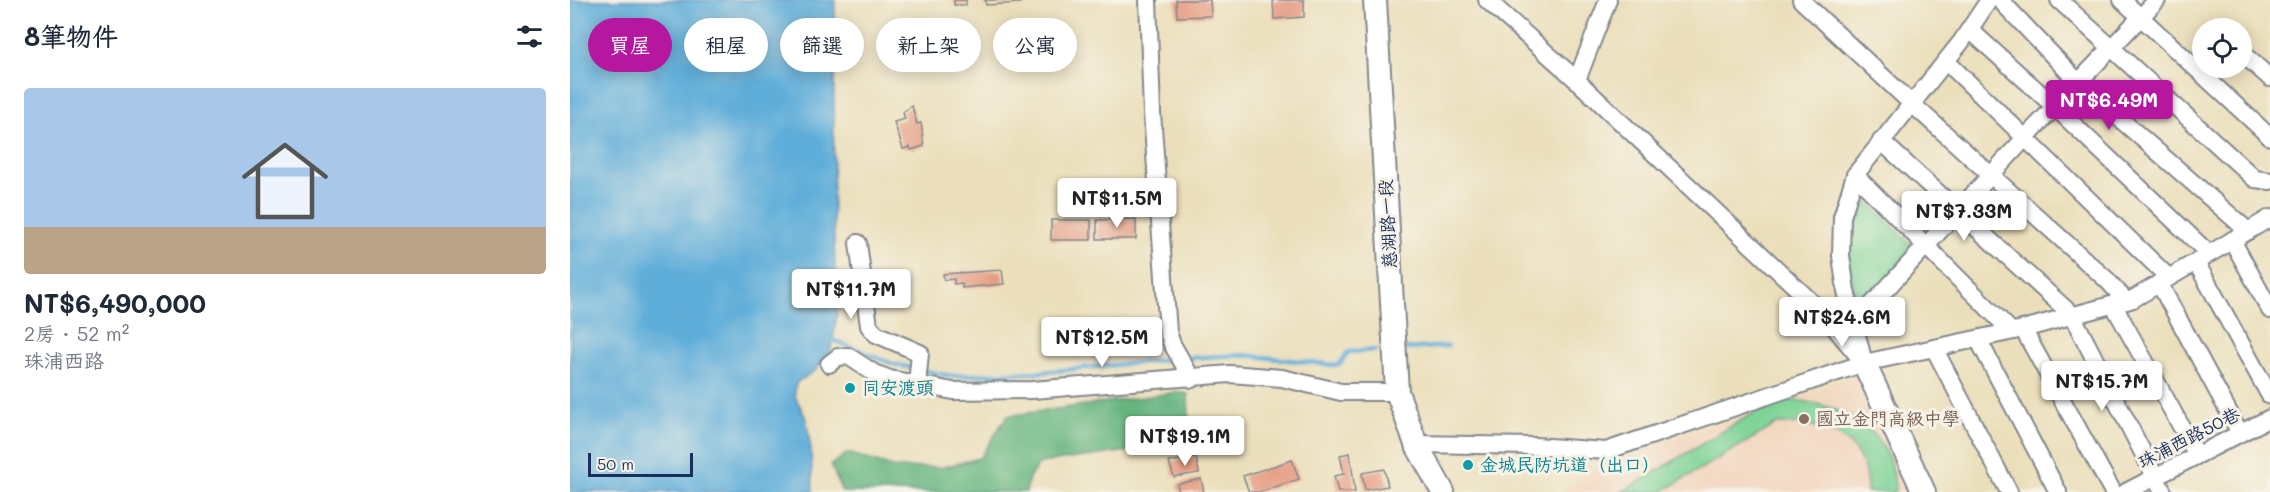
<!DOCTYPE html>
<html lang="zh-TW">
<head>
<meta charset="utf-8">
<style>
	body { margin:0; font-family:Mali,"LXGW WenKai TC",sans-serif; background:#f6f6f7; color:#1f2937; height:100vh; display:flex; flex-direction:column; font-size:22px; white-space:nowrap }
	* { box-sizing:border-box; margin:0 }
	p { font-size:20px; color:#747a83 }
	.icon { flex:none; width:33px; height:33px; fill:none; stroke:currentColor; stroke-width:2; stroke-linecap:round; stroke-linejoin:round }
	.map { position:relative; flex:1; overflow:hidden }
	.panel { display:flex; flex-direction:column; background:#fff; width:570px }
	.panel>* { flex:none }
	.hud { position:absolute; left:18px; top:18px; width:570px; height:54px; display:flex; gap:12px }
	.controls { position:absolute; left:1622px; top:18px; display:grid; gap:12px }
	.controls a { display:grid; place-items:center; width:60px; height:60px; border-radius:50%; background:#fff; box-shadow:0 3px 15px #0003; font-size:30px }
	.scale { position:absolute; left:18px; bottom:15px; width:105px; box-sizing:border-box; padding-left:6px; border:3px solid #1b2f5e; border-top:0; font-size:16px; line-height:21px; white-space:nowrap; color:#1b2f5e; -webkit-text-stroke:4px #f7f3e8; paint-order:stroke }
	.price { position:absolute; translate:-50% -51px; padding:0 14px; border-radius:6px; background:#fff; color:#222; font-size:20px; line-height:39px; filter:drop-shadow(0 2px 3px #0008) }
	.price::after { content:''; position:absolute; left:50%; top:36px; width:18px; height:14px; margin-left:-9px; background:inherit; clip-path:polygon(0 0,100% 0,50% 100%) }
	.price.current { background:#b5179e; color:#fff }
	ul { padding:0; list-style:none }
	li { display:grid; align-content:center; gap:12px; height:318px; padding:0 24px }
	li span { display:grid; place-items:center; height:186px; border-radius:6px; color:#555 }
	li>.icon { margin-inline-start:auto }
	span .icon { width:108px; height:108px; fill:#fffc; stroke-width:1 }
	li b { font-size:26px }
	h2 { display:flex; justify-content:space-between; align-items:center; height:72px; padding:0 24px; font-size:26px }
	.pill { padding:0 21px; border-radius:27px; background:#fff; box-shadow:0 3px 15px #0003; font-size:21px; line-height:54px }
	.pill.current { background:#b5179e; color:#fff }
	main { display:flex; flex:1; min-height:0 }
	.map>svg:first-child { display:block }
	.built { fill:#f2d5bd }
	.green { fill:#7ed396; stroke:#4c817a; stroke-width:1.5 }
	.forest { fill:#66b57f; stroke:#40726e; stroke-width:1.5 }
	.water { fill:#5fadd9; stroke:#3d6e9c; stroke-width:1.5 }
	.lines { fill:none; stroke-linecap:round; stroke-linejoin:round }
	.stream { stroke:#5fadd9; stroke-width:4.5 }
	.building { fill:#e69f85 }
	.street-casing { stroke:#83878c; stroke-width:20 }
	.secondary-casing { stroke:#83878c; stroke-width:26 }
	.street { stroke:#fff; stroke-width:16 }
	.secondary { stroke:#fff; stroke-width:22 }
	.culture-dot { fill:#0f9aa8; stroke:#f7f3e8; stroke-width:2 }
	.education-dot { fill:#8d6e63; stroke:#f7f3e8; stroke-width:2 }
	.labels { text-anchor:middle; stroke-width:6; stroke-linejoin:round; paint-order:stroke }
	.street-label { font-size:18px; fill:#1b2f5e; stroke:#f7f3e8 }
	.culture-label { font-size:18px; fill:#0d838f; stroke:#f7f3e8; text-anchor:start }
	.education-label { font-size:18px; fill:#785e54; stroke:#f7f3e8; text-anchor:start }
</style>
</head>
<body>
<main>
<section class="panel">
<h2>8筆物件<svg class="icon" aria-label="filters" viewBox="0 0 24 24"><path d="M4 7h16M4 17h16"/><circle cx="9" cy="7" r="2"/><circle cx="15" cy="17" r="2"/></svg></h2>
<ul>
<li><span style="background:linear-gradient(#a9c7e8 75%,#b9a48a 0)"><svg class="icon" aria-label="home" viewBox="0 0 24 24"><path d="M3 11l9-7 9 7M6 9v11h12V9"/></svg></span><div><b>NT$6,490,000</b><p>2房 · 52 m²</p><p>珠浦西路</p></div></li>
</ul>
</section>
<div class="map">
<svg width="1700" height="492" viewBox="0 0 1700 492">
	<rect width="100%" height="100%" fill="#f7f3e8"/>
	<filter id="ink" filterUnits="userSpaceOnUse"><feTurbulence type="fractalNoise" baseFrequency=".0167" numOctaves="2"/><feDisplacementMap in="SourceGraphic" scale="12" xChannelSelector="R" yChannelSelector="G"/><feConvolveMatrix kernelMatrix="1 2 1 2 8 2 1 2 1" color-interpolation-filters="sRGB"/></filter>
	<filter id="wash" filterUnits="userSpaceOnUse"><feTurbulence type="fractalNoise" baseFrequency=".008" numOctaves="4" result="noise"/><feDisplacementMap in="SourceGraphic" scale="24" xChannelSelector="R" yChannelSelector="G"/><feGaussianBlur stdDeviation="1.35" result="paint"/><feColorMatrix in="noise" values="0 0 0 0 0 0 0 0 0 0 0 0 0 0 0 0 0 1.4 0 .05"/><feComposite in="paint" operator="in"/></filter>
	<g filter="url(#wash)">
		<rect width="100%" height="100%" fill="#ebdfbb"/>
		<path class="built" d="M1287,376l56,116h-351l41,-29z"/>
		<g class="green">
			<path d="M1291,196l54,52 -57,64 -10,-50 -1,-39z"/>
			<path d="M1205,400c59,-1 120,25 120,92h-28c0,-54 -41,-71 -90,-68l-116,68h-39z"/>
		</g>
		<path class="forest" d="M608,392l10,2 1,25 -38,29 -111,15 -11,14 -3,15h-184l-11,-27 17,-12 48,15 47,-1 37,-9 27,-42z"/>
		<path class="water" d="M0,0h265l-2,213 4,102 -6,35 -16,21 -18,11 -2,6v8l11,22 5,31 2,43h-243z"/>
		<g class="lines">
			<g class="stream">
				<path d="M258,338l65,26 58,12 92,-4 132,-13"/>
				<path d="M835,349l43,-3"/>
				<path d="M613,358l61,-3 90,10 6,-1 8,-12 28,-2"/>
			</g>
		</g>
		<g id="blocks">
			<g class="building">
				<rect x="384" y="0" width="12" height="5"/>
				<path d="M415,0h35v3l-34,2z"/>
				<path d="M606,0h34l1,16 -34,1z"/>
				<path d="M703,0h31v17l-30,2z"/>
				<path d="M342,106l5,18 4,-1 3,23 -13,4 -1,-3 -7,2 -9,-27 11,-3 -2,-7z"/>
				<path d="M566,219v20h-39v-19z"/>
				<rect x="481" y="220" width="40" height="20"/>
				<path d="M432,270l2,14 -42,4v-5l-8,1v-5l-10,1 -1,-6z"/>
				<path d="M780,453l5,39h-17l-4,-16 10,-2 -4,-19z"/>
				<path d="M626,457l3,16 -25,4 -5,-15z"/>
				<path d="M722,460l7,19 -39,13h-11l-6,-16z"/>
				<path d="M814,469l4,17 -23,4 -3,-17z"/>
				<path d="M631,479l3,13h-25l-2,-8z"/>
			</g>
		</g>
	</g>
	<g filter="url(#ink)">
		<use href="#blocks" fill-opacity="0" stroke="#83878c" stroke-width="1.5"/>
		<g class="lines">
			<defs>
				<g id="street">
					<path d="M578,0l4,113 16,219 4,12 20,35"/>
					<path d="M917,0l84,75 250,236 43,52"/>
					<path d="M1231,0l110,103 196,177 19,21"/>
					<path d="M1430,0l79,83 169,148"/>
					<path d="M1489,0l196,179 15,2"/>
					<path d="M1552,0l148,137"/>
					<path d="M1400,30l84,76 154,147"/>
					<path d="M1673,54l27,24"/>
					<path d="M1376,61l221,215"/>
					<path d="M1007,80l31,-80"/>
					<path d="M1311,141l191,174 91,177"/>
					<path d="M1285,175l156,156"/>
					<path d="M1662,240l38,70"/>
					<path d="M288,243l11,83 7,8 44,19 -3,32"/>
					<path d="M1626,262l74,134"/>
					<path d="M1589,283l81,150"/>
					<path d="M1543,304l84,151"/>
					<path d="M1284,324l171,-186 132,-138"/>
					<path d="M1453,329l90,163"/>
					<path d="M1408,339l80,153"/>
					<path d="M1364,348l75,144"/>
					<path d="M1293,359l-17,-68 -5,-35 1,-39 13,-42 106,-133 28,-42"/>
					<path d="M259,364l9,-7 10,-1 26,17 16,6 63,12 79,-1 198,-16 52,4 59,14h56"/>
					<path d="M846,444l119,2 71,5 258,-88 159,-34 110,-30 137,-81"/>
					<path d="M1556,492l144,-74"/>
				</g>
				<g id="secondary">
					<path d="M805,0l22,392 19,52 27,48"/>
					<path d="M1294,363l60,129"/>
				</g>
			</defs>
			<use href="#street" class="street-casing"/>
			<use href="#secondary" class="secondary-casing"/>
			<use href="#street" class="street"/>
			<use href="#secondary" class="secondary"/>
		</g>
	</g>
	<g class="culture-dot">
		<circle cx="280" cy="388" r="6"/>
		<circle cx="898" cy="465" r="6"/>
	</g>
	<circle class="education-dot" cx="1234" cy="419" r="6"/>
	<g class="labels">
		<g class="street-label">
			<text transform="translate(818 224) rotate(-93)" y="6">慈湖路一段</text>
			<text transform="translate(1619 438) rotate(-27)" y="6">珠浦西路50巷</text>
		</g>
		<g class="culture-label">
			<text x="292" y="394">同安渡頭</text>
			<text x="910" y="471">金城民防坑道（出口）</text>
		</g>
		<g class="education-label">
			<text x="1246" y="425">國立金門高級中學</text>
		</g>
	</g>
</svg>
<div class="controls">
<a><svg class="icon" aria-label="locate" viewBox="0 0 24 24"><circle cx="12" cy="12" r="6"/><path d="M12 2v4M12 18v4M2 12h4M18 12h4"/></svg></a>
</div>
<div class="scale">50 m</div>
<b class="price current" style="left:1539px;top:131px">NT$6.49M</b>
<b class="price" style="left:547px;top:229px">NT$11.5M</b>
<b class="price" style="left:1394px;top:242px">NT$7.33M</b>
<b class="price" style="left:281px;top:320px">NT$11.7M</b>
<b class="price" style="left:1272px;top:348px">NT$24.6M</b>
<b class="price" style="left:532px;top:368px">NT$12.5M</b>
<b class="price" style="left:1532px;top:412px">NT$15.7M</b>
<b class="price" style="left:615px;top:467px">NT$19.1M</b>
<div class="hud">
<a class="pill current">買屋</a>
<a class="pill">租屋</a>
<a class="pill">篩選</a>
<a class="pill">新上架</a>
<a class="pill">公寓</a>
</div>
</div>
</main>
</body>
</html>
